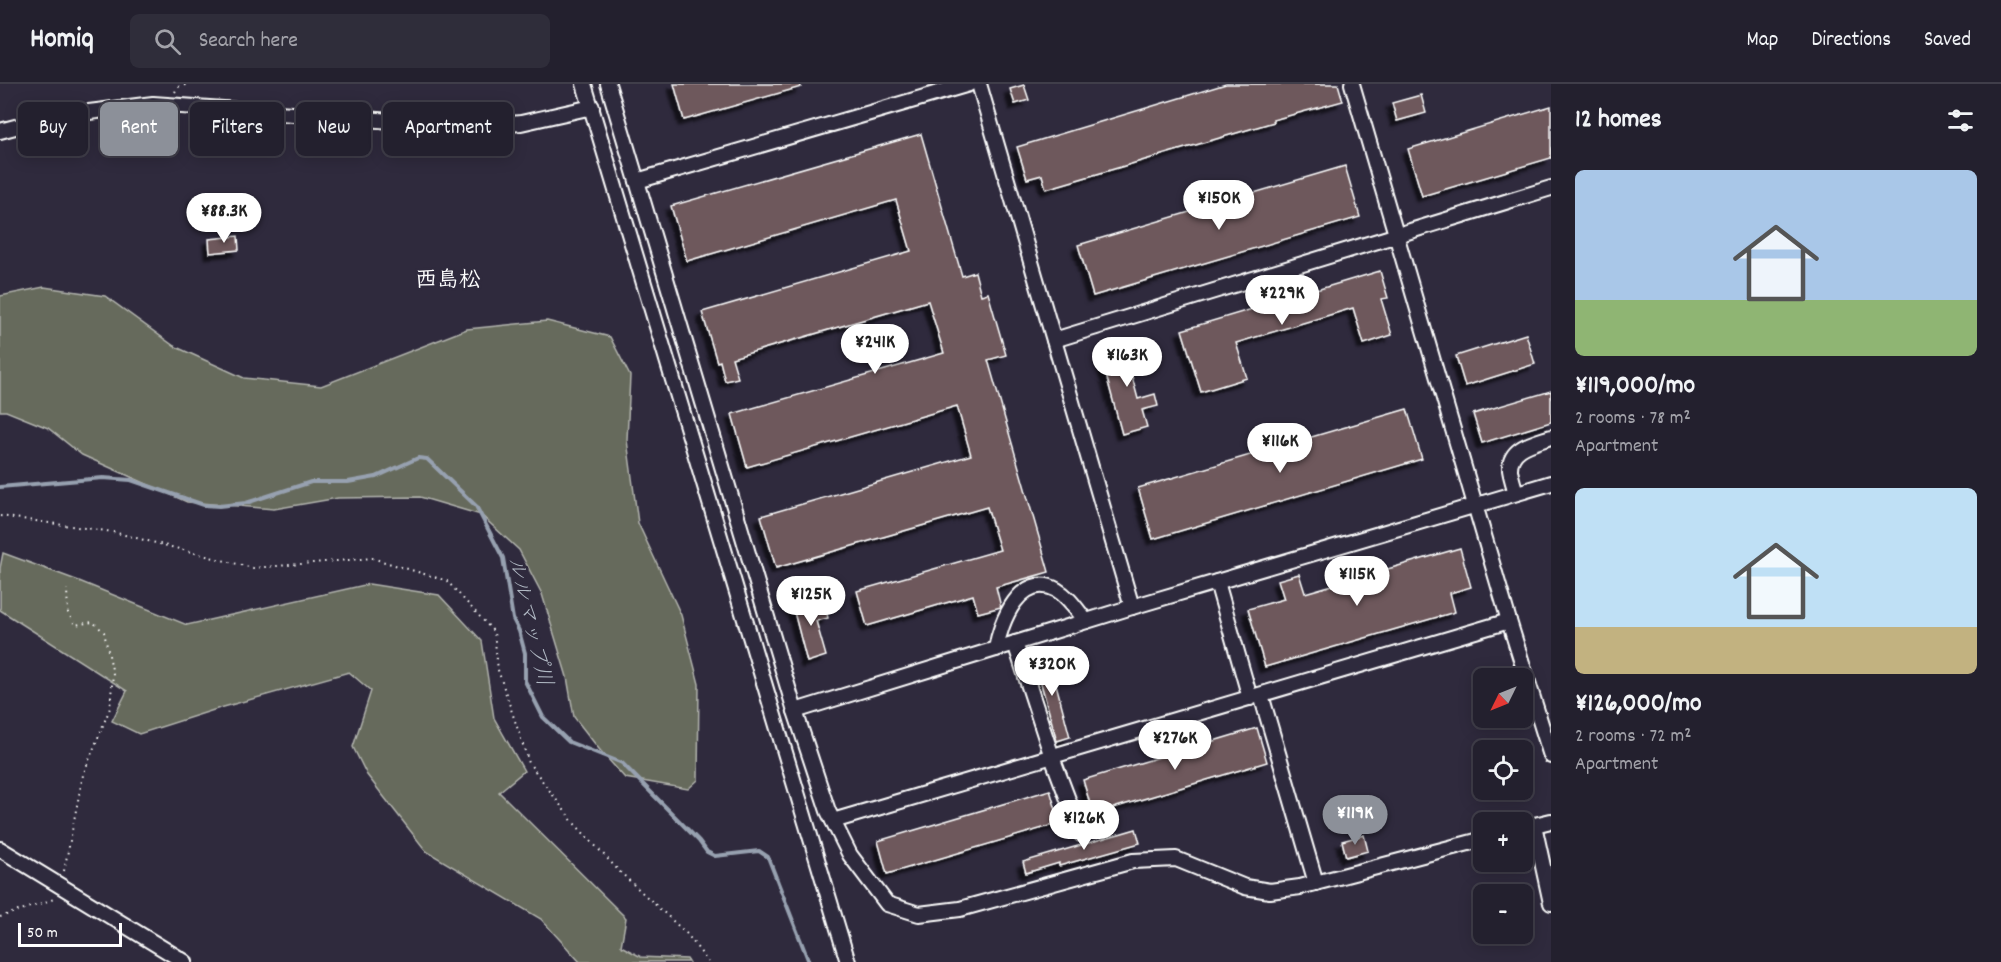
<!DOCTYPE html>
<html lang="en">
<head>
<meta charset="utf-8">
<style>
	body { margin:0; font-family:Dekko,"Klee One",sans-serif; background:#2f2d3a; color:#f1f3f6; height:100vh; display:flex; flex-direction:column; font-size:22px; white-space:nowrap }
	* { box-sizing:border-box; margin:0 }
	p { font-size:20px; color:#a3a3aa }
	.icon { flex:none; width:33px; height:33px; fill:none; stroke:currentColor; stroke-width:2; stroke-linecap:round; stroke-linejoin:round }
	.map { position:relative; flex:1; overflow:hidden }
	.details { display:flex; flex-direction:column; background:#23202e; width:450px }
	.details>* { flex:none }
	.hud { position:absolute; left:18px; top:18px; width:570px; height:54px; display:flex; gap:12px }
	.needle { width:39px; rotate:227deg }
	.buttons { position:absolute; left:1473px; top:584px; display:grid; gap:12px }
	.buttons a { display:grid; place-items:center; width:60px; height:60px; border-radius:9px; background:#23202e; box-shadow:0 3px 15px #0003,0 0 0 2px #403e4a; font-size:30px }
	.scale { position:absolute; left:18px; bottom:15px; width:104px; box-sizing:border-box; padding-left:6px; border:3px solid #fff; border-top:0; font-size:16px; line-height:21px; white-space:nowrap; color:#fff; -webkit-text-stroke:4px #2f2a3d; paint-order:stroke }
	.price { position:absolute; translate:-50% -51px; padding:0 14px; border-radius:21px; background:#fff; color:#222; font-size:20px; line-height:39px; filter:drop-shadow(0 2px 3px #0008) }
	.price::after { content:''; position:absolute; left:50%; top:36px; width:18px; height:14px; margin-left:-9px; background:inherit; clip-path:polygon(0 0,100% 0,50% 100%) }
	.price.selected { background:#8c9099; color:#fff }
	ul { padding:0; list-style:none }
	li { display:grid; align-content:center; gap:12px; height:318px; padding:0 24px }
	li span { display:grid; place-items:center; height:186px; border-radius:9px; color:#555 }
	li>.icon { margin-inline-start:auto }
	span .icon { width:108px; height:108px; fill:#fffc; stroke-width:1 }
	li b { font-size:26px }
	h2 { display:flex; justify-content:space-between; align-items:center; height:72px; padding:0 24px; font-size:26px }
	.chip { padding:0 21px; border-radius:9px; background:#23202e; box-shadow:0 3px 15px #0003,0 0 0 2px #403e4a; font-size:21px; line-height:54px }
	.chip.selected { background:#8c9099; color:#fff }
	header { display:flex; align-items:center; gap:36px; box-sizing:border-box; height:84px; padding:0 30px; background:#23202e; border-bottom:2px solid #403e4a }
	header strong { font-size:28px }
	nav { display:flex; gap:33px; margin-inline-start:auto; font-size:21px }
	.search { width:420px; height:54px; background:#2f2d3a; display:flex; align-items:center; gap:15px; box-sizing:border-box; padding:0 21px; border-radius:9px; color:#a3a3aa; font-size:22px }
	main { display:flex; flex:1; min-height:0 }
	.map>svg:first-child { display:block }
	.green { fill:#666a5c; stroke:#b2b4ae; stroke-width:1.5 }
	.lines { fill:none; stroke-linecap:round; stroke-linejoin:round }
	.stream { stroke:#97a1b0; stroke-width:4 }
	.building { fill:#6e595c; stroke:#fff; stroke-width:1.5; filter:url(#shadow) }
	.minor-casing { stroke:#fff; stroke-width:18 }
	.path { stroke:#fff; stroke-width:2; stroke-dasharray:1.5 4.5; stroke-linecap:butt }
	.minor { stroke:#2f2a3d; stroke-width:14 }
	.labels { text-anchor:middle; stroke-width:5; stroke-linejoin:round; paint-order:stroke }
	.neighbourhood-label { font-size:22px; font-weight:bold; fill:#fff; stroke:#2f2a3d }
	.water-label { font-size:22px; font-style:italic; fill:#b1b9c4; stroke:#2f2a3d }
</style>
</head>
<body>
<header>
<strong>Homiq</strong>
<div class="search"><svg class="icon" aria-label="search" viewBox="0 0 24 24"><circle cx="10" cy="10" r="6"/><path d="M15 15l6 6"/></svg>Search here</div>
<nav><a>Map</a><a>Directions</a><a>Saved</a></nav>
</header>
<main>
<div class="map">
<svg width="1551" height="878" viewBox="0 0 1551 878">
	<defs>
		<filter id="shadow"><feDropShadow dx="-5.5" dy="5.5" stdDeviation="1.5" flood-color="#0009"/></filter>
	</defs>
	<rect width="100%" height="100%" fill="#2f2a3d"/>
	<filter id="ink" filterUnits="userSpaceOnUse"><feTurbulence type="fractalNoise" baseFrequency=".0167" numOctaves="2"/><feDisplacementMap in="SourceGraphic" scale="12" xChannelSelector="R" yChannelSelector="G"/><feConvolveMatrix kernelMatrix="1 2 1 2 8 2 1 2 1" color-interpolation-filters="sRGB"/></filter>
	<g filter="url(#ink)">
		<g class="green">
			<path d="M44,203l61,9 69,50 70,32 77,8 146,-57 80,-8 63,16 20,39 -3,64 11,83 43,92 18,69 -1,96 -10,9 -63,-11 -26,-29 -25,-32 -7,-40 -25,-83 -23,-44 -38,-35 -61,-18 -82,1 -64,11 -87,-7 -105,-47 -34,-27 -42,-17h-6v-115z"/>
			<path d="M3,469l76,28 108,44 182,-41 70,11 43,46 12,77 30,53 -25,21 127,126 -5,28 20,11 46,2 2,3h-109l-39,-43 -115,-68 -59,-76 -14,-28 18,-56 -22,-19 -129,36 -81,26 -27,-13 15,-30 -127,-81v-42z"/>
		</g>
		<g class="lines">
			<path class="stream" d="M0,403l103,-9 28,2 73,25 15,1 27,-3 65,-21h37l28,-5 42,-19 9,1 49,47 27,52 10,61 6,12 6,22v28l18,36 26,25 53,21 77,78 8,11 8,4 44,-5 9,6 41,105"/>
		</g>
		<g class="building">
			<path d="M674,0h126l1,3 -117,33z"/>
			<path d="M1226,0h112l5,17 -70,19 1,2 -228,67 -4,-14 -15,4 -10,-32z"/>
			<path d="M1024,1l5,15 -14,4 -5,-15z"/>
			<path d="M1421,11l5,18 -29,8 -5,-18z"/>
			<path d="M1551,22v52l-129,38 -14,-47z"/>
			<path d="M921,50l41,142 13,-4 6,23 7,-2 18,62 -18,5 61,212 -53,15 5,20 -23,6 -5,-18 -106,31 -10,-35 143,-41 -13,-43 -211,61 -15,-52 210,-61 -14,-49 -210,61 -15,-53 212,-61 -16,-52 -196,57 6,20 -13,3 -5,-20 -3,1 -15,-50 209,-61 -15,-51 -209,61 -16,-55z"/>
			<path d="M1345,82l15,51 -267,79 -15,-51z"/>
			<path d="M215,110l3,23 -15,2 -2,-12h-5l-1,-10z"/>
			<path d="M238,152l1,14 -29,3 -1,-14z"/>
			<path d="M1380,187l8,27 -7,1 11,36 -28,9 -11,-36 -117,35 11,35 -46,14 -19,-62z"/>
			<path d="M1526,250l9,30 -70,22 -9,-30z"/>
			<path d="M1142,261l5,19 -17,5 8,30 17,-5 3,12 -16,4 5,17 -25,7 -21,-78z"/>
			<path d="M1551,307v31l-69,21 -9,-29z"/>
			<path d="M1407,325l15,50 -269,80 -15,-51z"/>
			<path d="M1460,464l11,39 -21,6 5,19 -190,55 -17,-58 36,-10 -6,-19 21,-6 6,19z"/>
			<path d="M823,513l5,21 -12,3 10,35 -19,6 -15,-58z"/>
			<path d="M1048,570l22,83 -13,4 -23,-83z"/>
			<path d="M1257,644l10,34 -174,52 -10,-34z"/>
			<path d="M1050,706l10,33 -173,51 -9,-33z"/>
			<path d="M1136,745l4,14 -81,23v-3l-33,10 -3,-11z"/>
			<path d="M1364,751l4,16 -22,6 -4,-16z"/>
		</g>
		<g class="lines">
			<defs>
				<g id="minor">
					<path d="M584,0l264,878"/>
					<path d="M608,0l187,627 33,100 22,44 37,49 32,10 41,-5 173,-48 43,-2 69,28 25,4 30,-4 184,-48"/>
					<path d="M979,0l153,523"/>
					<path d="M1352,0l157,537 42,135"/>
					<path d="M0,47l57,-15 96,-12 324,23 44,-4 71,-16"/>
					<path d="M637,97l332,-97"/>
					<path d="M1054,256l497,-152"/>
					<path d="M1516,409c-2,-7 -5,-16 -6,-23 -1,-23 24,-27 41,-33"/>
					<path d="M1217,498l33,116"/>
					<path d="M1015,559l37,114 29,77"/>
					<path d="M996,565c4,-27 25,-79 61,-59 12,7 20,20 29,31"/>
					<path d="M1261,611l55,188"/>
					<path d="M795,627l337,-104 419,-124"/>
					<path d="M833,737l676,-200"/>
					<path d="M1534,741l17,78"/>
					<path d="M1522,744l29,-7"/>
					<path d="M0,765l185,113"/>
				</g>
			</defs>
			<use href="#minor" class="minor-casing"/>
			<g class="path">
				<path d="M175,8l3,-5 11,-3"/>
				<path d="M0,432l113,16 140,36 119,-10 75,23 47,51 4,38 31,93 44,59 47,50 67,62 21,28"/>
				<path d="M64,787l19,-96 27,-67 3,-34 -9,-42 -11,-10 -18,3 -7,-12 -1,-24"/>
				<path d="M0,833l54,-18"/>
			</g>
			<use href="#minor" class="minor"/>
		</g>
	</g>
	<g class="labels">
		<g class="neighbourhood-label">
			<text x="448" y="202">西島松</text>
		</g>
		<g class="water-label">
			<text transform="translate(532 537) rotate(77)" y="8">ルルマップ川</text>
		</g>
	</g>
</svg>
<div class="buttons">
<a><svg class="needle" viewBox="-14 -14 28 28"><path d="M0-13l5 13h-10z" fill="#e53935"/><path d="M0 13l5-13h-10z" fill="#a3a3aa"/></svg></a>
<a><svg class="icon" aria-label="locate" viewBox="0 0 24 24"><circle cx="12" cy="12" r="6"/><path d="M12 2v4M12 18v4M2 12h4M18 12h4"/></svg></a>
<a>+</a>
<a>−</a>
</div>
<div class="scale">50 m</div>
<b class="price" style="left:1219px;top:147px">¥150K</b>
<b class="price" style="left:224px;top:160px">¥88.3K</b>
<b class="price" style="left:1282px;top:242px">¥229K</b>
<b class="price" style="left:875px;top:291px">¥241K</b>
<b class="price" style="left:1127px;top:304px">¥163K</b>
<b class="price" style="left:1280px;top:390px">¥116K</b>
<b class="price" style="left:1357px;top:523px">¥115K</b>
<b class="price" style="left:811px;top:543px">¥125K</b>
<b class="price" style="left:1052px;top:613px">¥320K</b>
<b class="price" style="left:1175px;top:687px">¥276K</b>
<b class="price selected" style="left:1355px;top:762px">¥119K</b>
<b class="price" style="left:1084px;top:767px">¥126K</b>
<div class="hud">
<a class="chip">Buy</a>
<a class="chip selected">Rent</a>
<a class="chip">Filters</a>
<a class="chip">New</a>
<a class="chip">Apartment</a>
</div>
</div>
<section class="details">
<h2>12 homes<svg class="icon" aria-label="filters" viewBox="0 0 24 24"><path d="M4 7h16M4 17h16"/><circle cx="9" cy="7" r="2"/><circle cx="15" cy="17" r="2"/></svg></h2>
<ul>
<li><span style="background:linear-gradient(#a9c7e8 70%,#8fb573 0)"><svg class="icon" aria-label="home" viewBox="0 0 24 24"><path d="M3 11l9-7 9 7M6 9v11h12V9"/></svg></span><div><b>¥119,000/mo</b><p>2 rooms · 78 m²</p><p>Apartment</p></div></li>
<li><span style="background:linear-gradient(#bfe0f5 75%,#c2b280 0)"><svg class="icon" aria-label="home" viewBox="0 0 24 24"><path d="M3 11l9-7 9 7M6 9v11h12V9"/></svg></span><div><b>¥126,000/mo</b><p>2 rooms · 72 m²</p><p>Apartment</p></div></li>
</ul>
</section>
</main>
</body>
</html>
